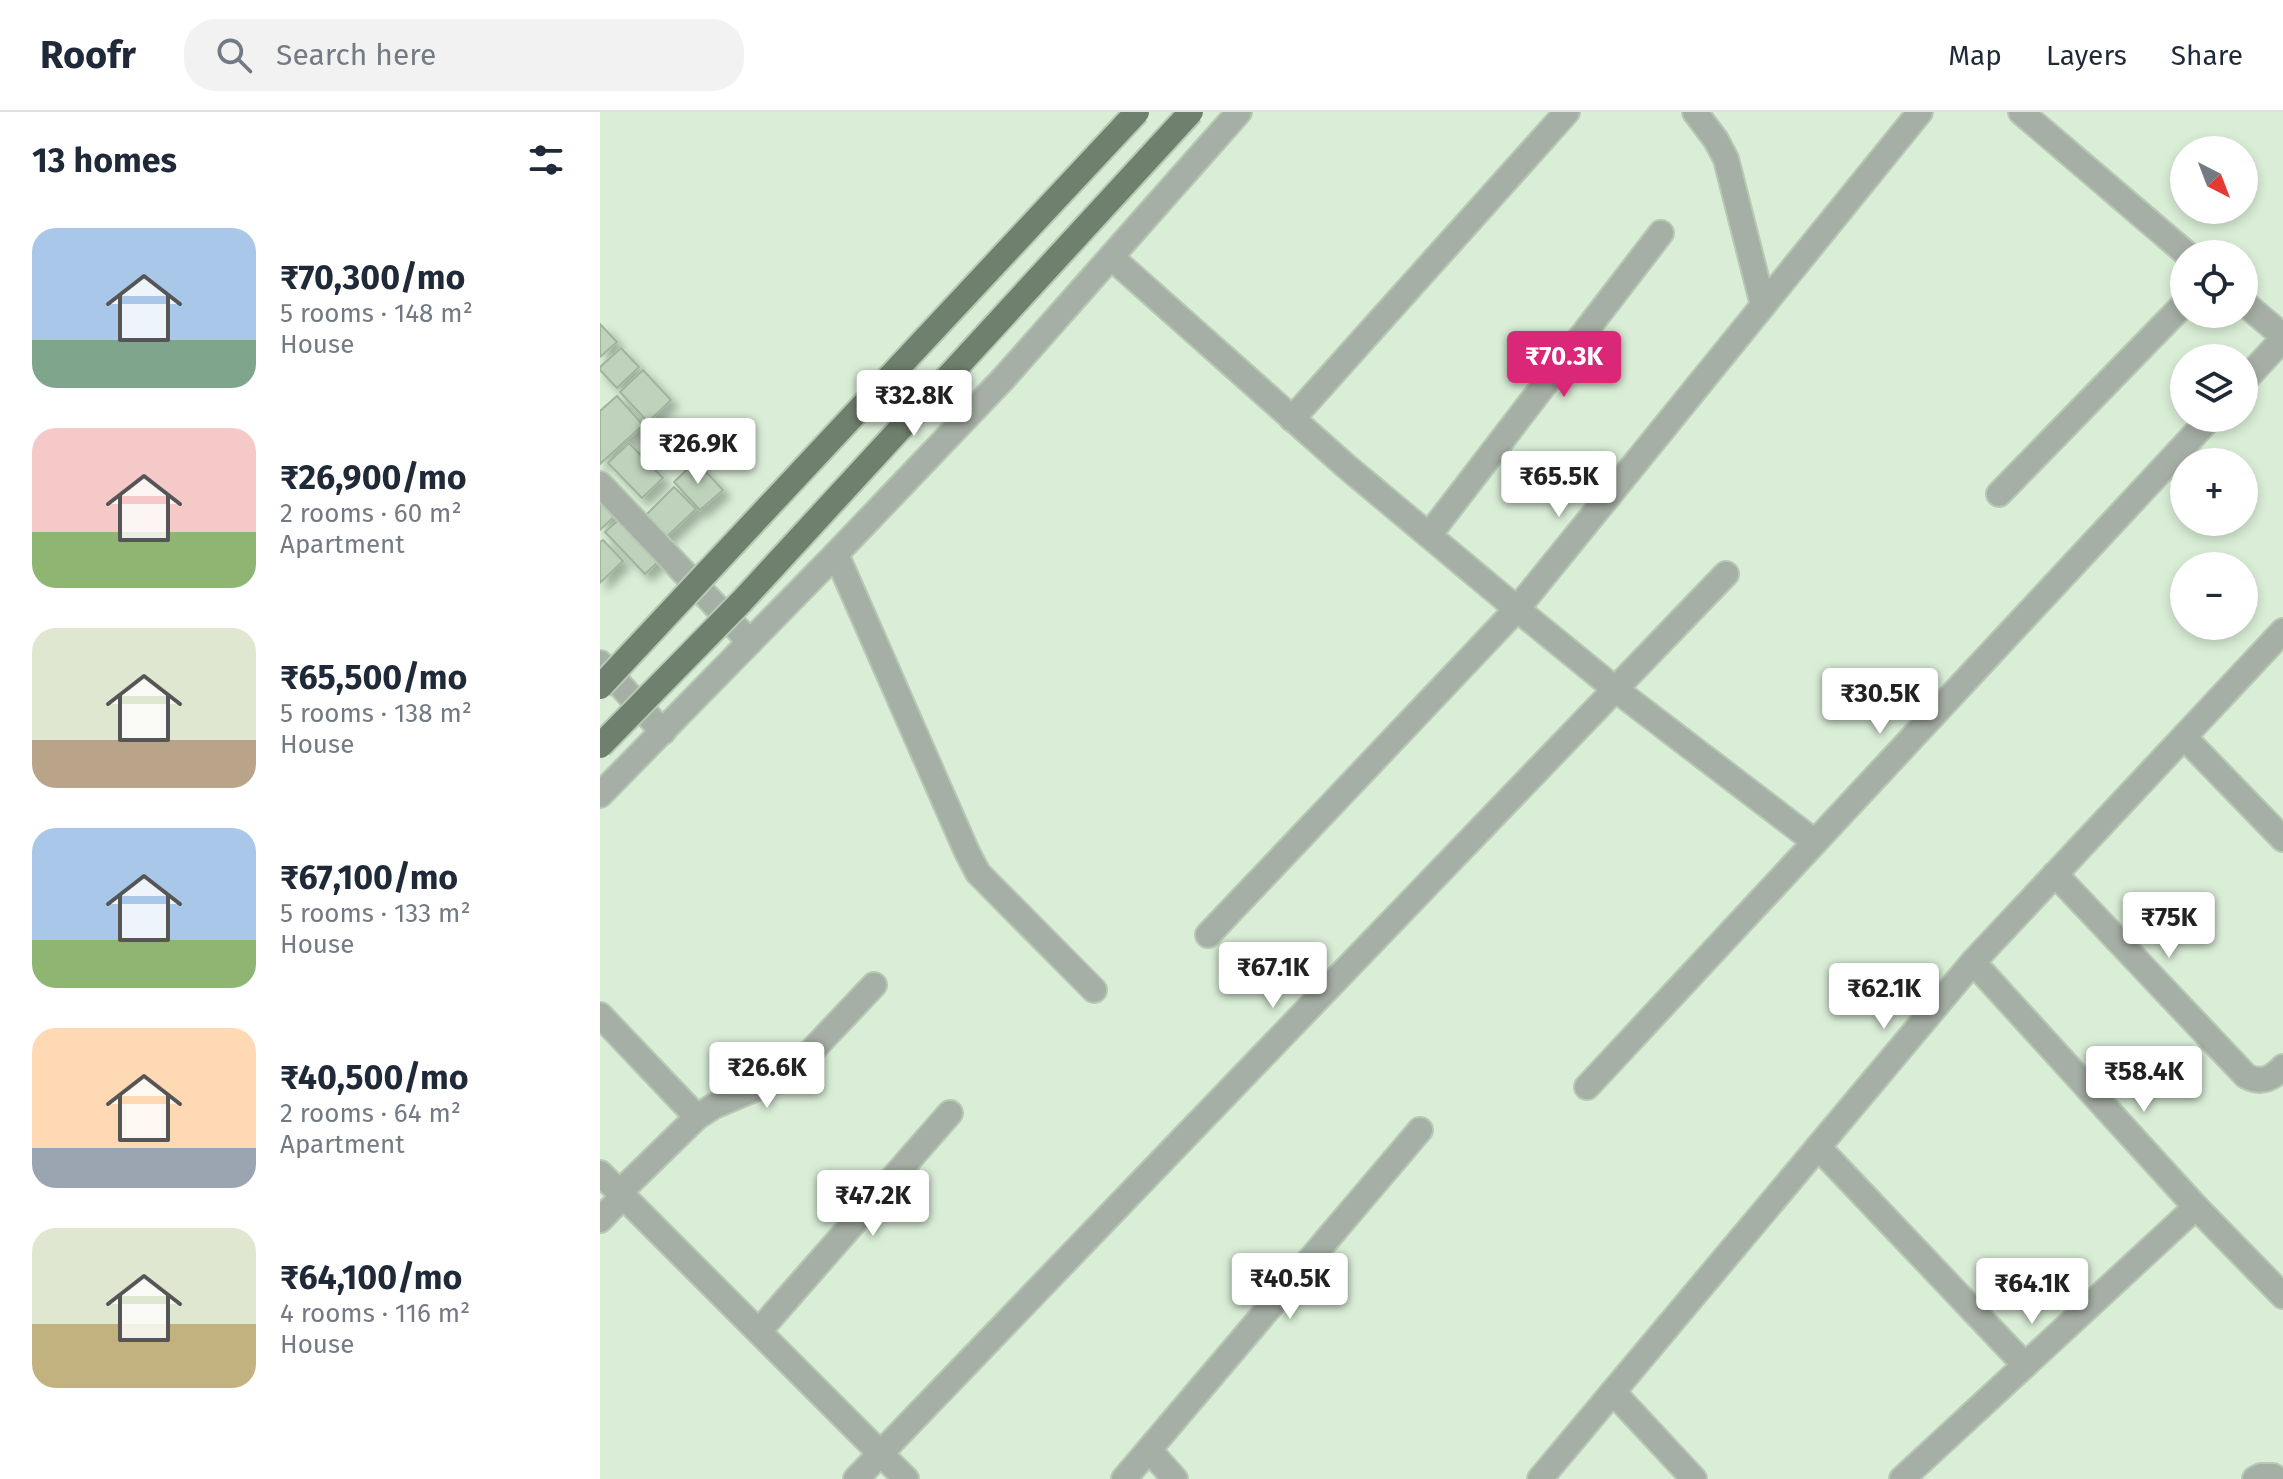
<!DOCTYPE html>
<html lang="en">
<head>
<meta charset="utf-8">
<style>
	body { margin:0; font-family:"Fira Sans",sans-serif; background:#f2f2f3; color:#1f2937; height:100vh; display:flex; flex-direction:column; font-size:30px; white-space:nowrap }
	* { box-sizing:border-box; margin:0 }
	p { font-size:26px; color:#747a83 }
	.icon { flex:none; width:44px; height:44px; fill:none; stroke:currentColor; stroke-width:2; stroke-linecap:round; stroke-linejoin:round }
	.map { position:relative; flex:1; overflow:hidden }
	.side { display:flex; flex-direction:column; background:#fff; width:600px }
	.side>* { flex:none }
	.needle { width:52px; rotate:138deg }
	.tools { position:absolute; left:1570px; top:24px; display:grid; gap:16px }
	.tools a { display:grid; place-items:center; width:88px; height:88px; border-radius:50%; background:#fff; box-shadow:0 4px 12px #0003; font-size:40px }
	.price { position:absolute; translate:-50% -68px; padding:0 18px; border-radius:8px; background:#fff; color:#222; font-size:26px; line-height:52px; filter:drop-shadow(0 2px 4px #0008) }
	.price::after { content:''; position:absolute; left:50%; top:48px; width:24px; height:18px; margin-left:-12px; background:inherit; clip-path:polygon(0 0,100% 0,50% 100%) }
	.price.active { background:#db2777; color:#fff }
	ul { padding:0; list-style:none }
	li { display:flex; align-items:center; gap:24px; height:200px; padding:0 32px }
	li span { display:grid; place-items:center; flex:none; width:224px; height:160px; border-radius:24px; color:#555 }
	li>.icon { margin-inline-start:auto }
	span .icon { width:96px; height:96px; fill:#fffc; stroke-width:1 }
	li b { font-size:34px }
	h2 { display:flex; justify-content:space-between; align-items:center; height:96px; padding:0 32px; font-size:34px }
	header { display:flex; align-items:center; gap:48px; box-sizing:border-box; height:112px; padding:0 40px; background:#fff; border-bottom:2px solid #e0e1e3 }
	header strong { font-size:38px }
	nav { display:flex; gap:44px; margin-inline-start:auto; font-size:28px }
	.search { width:560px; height:72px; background:#f2f2f3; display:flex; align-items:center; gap:20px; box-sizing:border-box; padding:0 28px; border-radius:32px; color:#747a83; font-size:30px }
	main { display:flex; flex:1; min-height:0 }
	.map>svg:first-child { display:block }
	.building { fill:#bfd3bc; stroke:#a0b39d; stroke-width:2; filter:url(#shadow) }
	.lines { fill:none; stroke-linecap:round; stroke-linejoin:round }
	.minor-casing { stroke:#b7c9b4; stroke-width:28 }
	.minor { stroke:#a6afa5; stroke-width:24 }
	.major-bridge-casing { stroke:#b7c9b4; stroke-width:28; stroke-linecap:butt }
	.major-bridge { stroke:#70806e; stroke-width:24 }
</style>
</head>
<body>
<header>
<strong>Roofr</strong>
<div class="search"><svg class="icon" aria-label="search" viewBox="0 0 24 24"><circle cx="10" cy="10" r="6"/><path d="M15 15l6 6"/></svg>Search here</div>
<nav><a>Map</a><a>Layers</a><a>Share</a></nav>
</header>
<main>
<section class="side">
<h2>13 homes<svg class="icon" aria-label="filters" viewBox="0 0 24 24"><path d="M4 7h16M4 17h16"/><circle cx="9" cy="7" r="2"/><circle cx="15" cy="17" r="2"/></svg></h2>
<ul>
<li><span style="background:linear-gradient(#a9c7e8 70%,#7fa58c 0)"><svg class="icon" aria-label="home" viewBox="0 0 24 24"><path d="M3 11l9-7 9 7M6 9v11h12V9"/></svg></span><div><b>₹70,300/mo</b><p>5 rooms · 148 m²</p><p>House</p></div></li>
<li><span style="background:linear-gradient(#f6c9c9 65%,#8fb573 0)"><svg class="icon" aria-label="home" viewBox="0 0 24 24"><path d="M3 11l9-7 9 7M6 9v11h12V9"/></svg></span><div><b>₹26,900/mo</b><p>2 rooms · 60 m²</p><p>Apartment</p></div></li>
<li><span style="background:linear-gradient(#dfe7d0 70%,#b9a48a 0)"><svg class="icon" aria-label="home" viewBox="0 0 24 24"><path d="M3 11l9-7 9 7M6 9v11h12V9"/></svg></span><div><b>₹65,500/mo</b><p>5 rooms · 138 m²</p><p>House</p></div></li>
<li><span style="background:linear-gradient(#a9c7e8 70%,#8fb573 0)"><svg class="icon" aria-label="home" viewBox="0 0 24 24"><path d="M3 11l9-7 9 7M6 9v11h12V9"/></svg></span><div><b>₹67,100/mo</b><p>5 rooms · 133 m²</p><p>House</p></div></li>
<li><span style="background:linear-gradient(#ffd9b3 75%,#9aa5b1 0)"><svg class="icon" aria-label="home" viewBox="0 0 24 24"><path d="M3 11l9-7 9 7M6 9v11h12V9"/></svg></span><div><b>₹40,500/mo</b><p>2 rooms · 64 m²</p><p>Apartment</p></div></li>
<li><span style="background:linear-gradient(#dfe7d0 60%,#c2b280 0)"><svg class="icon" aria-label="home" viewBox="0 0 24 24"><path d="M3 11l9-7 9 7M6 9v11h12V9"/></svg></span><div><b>₹64,100/mo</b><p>4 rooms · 116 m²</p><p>House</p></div></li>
</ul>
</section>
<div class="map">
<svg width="1683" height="1367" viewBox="0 0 1683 1367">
	<defs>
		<filter id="shadow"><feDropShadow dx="7" dy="7" stdDeviation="4" flood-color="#0004"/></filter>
	</defs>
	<rect width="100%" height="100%" fill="#daeed7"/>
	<g class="building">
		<path d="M0,212l17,18 -17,15z"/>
		<path d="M21,236l18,19 -22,21 -17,-18v-3z"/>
		<path d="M43,258l28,30 -23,22 -28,-30z"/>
		<path d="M17,284l26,29 -43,39v-53z"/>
		<path d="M29,331l34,35 -21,20 -34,-35z"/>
		<path d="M96,349l27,29 -23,20 -26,-28z"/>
		<path d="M74,375l22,22 -35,33 -20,-22z"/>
		<path d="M6,386l13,14 -19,18v-27z"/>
		<path d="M25,402l39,42 -19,18 -40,-42z"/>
		<path d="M3,428l20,21 -23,22v-41z"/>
	</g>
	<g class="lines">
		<defs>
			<g id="minor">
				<path d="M1095,0l21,28 10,19 37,146"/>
				<path d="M1421,0l166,142"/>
				<path d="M511,145l236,210 170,142 98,80 200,153"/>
				<path d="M1644,191l39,33"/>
				<path d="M1644,269l39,-42"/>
				<path d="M692,307l275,-307"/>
				<path d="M0,372l150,158"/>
				<path d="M1399,382l185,-190"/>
				<path d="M829,423l232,-302"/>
				<path d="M236,442l131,298 11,21 116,117"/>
				<path d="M0,551l63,69"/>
				<path d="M1584,625l99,102"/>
				<path d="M0,683l236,-241 167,-175 236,-267"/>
				<path d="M1455,762l191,202c15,8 26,3 37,-9"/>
				<path d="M608,823l309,-326 403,-497"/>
				<path d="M1373,850l223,245 87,89"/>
				<path d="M0,903l97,102"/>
				<path d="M987,975l623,-669"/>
				<path d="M1218,1035l207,218"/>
				<path d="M0,1061l306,306"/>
				<path d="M20,1080l77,-75 17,-11 55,-23 37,-26 68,-72"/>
				<path d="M0,1108l23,-24"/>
				<path d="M159,1219l191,-218"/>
				<path d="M1013,1280l81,87"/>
				<path d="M550,1339l25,28"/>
				<path d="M256,1367l870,-905"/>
				<path d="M524,1367l296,-349"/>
				<path d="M940,1367l433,-517 310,-331"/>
				<path d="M1302,1367l294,-272"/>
				<path d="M1655,1367l6,-3h12l4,3"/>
			</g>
		</defs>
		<use href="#minor" class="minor-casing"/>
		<use href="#minor" class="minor"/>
		<defs>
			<g id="major-bridge">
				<path d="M0,575l537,-575"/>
				<path d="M0,634l142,-145 449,-489"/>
			</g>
		</defs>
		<use href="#major-bridge" class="major-bridge-casing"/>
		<use href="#major-bridge" class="major-bridge"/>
	</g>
</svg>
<div class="tools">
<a><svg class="needle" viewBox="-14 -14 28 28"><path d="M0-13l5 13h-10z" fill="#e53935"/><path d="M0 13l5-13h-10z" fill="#747a83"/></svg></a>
<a><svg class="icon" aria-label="locate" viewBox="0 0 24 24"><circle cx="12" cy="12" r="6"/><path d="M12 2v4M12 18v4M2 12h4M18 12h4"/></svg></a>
<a><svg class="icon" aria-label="layers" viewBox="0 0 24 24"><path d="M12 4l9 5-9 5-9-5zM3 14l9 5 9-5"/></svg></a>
<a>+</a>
<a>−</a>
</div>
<b class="price active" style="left:964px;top:287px">₹70.3K</b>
<b class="price" style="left:314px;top:326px">₹32.8K</b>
<b class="price" style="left:98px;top:374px">₹26.9K</b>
<b class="price" style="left:959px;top:407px">₹65.5K</b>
<b class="price" style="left:1280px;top:624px">₹30.5K</b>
<b class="price" style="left:1569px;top:848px">₹75K</b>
<b class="price" style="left:673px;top:898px">₹67.1K</b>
<b class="price" style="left:1284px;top:919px">₹62.1K</b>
<b class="price" style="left:167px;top:998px">₹26.6K</b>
<b class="price" style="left:1544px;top:1002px">₹58.4K</b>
<b class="price" style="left:273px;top:1126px">₹47.2K</b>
<b class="price" style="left:690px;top:1209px">₹40.5K</b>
<b class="price" style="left:1432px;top:1214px">₹64.1K</b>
</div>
</main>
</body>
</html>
